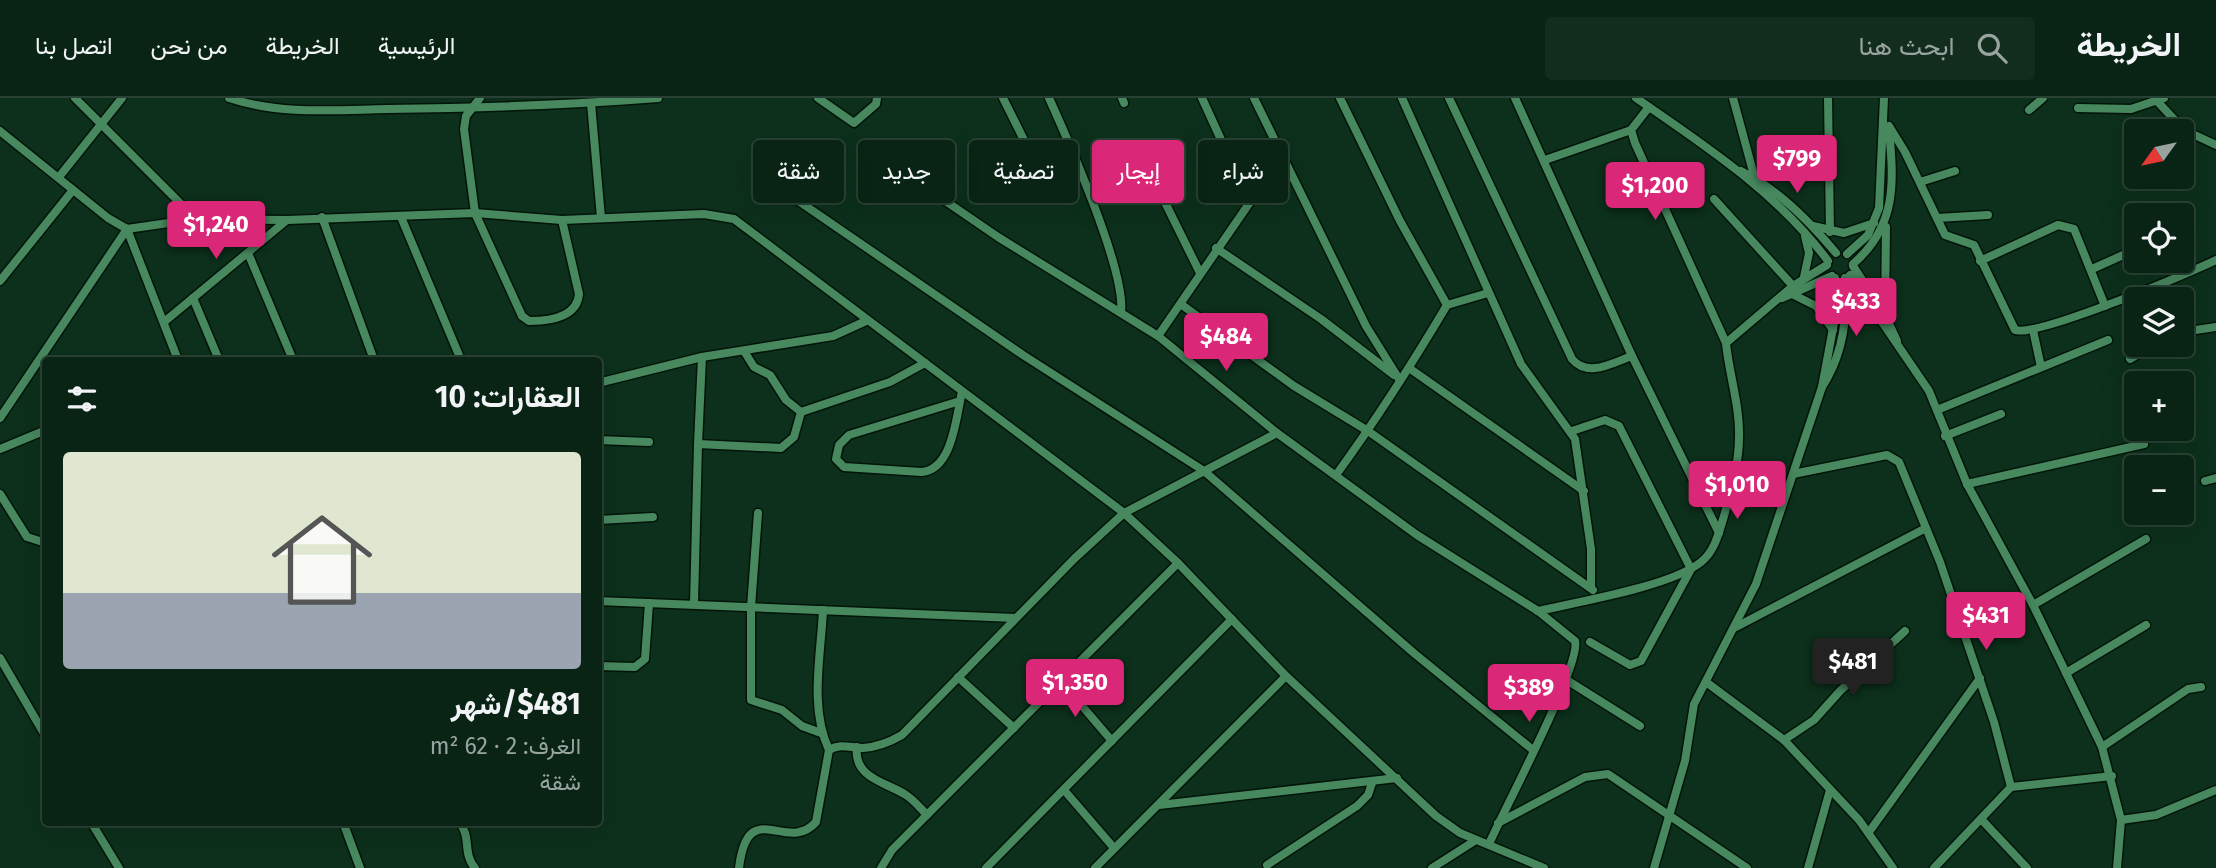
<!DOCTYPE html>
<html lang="ar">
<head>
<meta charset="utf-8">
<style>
	body { margin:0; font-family:"Fira Sans",Vazirmatn,sans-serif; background:#122c1d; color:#f1f3f6; direction:rtl; height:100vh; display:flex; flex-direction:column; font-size:26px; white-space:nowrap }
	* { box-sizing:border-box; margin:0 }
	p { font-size:23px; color:#99a4a0 }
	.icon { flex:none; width:38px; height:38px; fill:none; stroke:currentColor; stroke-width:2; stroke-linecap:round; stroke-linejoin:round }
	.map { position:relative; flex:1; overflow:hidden; direction:ltr }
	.side { position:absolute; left:42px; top:259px; width:560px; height:469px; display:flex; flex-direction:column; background:#092414; border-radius:7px; box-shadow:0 7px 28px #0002,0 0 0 2px #294134; direction:rtl }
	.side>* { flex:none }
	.top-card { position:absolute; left:623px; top:42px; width:665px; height:63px; direction:rtl; display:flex; gap:14px }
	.needle { width:46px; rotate:237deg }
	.fabs { position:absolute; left:2124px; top:21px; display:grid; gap:14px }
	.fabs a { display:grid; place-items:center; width:70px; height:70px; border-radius:7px; background:#092414; box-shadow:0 7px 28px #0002,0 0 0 2px #294134; font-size:35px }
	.price { position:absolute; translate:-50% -60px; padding:0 16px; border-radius:7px; background:#db2777; color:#fff; font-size:23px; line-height:46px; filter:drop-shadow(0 2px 4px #0008) }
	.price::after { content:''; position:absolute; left:50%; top:42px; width:21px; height:16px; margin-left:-10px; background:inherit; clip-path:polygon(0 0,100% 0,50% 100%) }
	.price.active { background:#222; color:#fff }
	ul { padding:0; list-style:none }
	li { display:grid; align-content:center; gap:14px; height:371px; padding:0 21px }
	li+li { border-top:2px solid #294134 }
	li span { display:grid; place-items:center; height:217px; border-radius:7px; color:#555 }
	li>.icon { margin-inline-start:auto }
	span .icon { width:126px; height:126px; fill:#fffc; stroke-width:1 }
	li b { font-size:30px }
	h2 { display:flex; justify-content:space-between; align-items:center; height:84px; padding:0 21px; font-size:30px }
	.chip { padding:0 24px; border-radius:7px; background:#092414; box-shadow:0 7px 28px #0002,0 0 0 2px #294134; font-size:24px; line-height:63px }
	.chip.active { background:#db2777; color:#fff }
	header { display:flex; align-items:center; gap:42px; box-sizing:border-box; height:98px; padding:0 35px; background:#092414; border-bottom:2px solid #294134 }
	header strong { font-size:33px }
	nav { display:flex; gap:38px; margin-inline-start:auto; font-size:24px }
	.search { width:490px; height:63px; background:#122c1d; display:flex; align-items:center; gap:18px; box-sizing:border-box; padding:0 24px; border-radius:7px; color:#99a4a0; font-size:26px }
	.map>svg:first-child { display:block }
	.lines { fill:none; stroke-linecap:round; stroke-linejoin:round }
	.minor-casing { stroke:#031509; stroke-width:11 }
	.minor { stroke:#47885f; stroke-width:8 }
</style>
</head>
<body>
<header>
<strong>الخريطة</strong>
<div class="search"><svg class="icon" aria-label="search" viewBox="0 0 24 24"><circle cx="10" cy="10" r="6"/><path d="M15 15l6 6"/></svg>ابحث هنا</div>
<nav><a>الرئيسية</a><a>الخريطة</a><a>من نحن</a><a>اتصل بنا</a></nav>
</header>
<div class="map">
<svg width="2216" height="770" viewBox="0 0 2216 770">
	<rect width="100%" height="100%" fill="#0c301b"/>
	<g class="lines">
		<defs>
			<g id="minor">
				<path d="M75,0l121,121"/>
				<path d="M229,0c51,17 105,12 158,11 91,-1 181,-4 271,-11"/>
				<path d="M480,0l-14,18 -2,13 11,84 47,103 7,5c20,0 48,-3 50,-27l-17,-74"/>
				<path d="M818,0l36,25 22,-19 1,-6"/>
				<path d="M1003,0l40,80"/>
				<path d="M1049,0c19,42 77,173 72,214"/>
				<path d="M1122,0l2,5"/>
				<path d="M1202,0l47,103"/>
				<path d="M1254,0l112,228 33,53"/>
				<path d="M1340,0l60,123 47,84"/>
				<path d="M1402,0l119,266 54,75 16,110v39"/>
				<path d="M1449,0l123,261c16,19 40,4 60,-3"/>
				<path d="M1515,0l117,258 87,177"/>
				<path d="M1636,0c67,46 143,96 192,163"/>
				<path d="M1733,0l22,81"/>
				<path d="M1828,0l2,134"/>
				<path d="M2157,3l27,29 32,15"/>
				<path d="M591,5l10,115"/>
				<path d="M1649,9l-18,23 4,13 91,200"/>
				<path d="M2078,10l53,1 33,-11"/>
				<path d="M2029,12l14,-12"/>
				<path d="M1889,28l16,26 40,83 29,10 41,85c23,7 171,-56 201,-70"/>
				<path d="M0,33l108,87 19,11 69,-10 91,1 188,-7 87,7 142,-6 30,5 390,294 54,50 108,113 150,140 24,17 84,35"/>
				<path d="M1545,62l86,-30"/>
				<path d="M1149,72l51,103"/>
				<path d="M1741,73c35,17 70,52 95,82"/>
				<path d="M903,74l95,65 160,99 110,-160 10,-29"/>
				<path d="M59,79l63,-79"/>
				<path d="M1920,84l35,-11"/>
				<path d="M781,91l242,166 181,116 211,183 118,96"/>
				<path d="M1714,101l79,87"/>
				<path d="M322,119l52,143"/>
				<path d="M401,119l60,143"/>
				<path d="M1937,120l51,-3"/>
				<path d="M1813,128l31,7 30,-10"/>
				<path d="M127,131l51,131"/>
				<path d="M1216,150l105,71 73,56"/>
				<path d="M248,155l45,107"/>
				<path d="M1847,156l21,-19 11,-27 5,-110"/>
				<path d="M1980,163l78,-36 16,4 31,77"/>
				<path d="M1853,166c44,-38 41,-81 36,-135"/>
				<path d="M1853,168l32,49 12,26"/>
				<path d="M2092,171l40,-18"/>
				<path d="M1850,177l79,116 38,93 66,121 69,142 19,73 -4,48"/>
				<path d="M1804,179l5,-24 -4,-17"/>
				<path d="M0,183l73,-91"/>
				<path d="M1792,196l24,12 17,24"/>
				<path d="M193,200l26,62"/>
				<path d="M1782,200l50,-22"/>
				<path d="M1182,207l112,81 74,45 225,159"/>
				<path d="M1885,217l1,-88"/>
				<path d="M1846,221l11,-7 19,4"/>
				<path d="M164,224l123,-102"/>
				<path d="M2033,232l8,37"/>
				<path d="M2182,234l34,-5"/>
				<path d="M1158,238l119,97"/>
				<path d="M744,253l10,16 16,8 16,25 15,12 89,-30 35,-19"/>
				<path d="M702,259l-4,87 83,4 13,-11 7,-25"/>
				<path d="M2130,261l23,-14"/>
				<path d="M1409,270l175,123"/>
				<path d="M598,285l104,-26 131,-21 33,-15"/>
				<path d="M1822,289l14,-75 -1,-34"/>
				<path d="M960,303l-111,34 -10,10 -3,14 8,8 77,5c32,-2 35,-56 41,-80"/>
				<path d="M1937,312l171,-70"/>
				<path d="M0,320l127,-189"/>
				<path d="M1572,333l33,-11 14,6 72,143 -50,92 -11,4 -40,-23"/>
				<path d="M1945,338l56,-22"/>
				<path d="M598,342l51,2"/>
				<path d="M0,351l46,-19"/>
				<path d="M1793,376l94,-19 12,7 41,100 54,160 17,65"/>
				<path d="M1336,377c40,-55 76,-111 111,-170l41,-12"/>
				<path d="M2205,383l11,-3"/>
				<path d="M1967,386l177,-40"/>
				<path d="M0,396l27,43 19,6"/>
				<path d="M758,415l-7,94v93l31,10 20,16 19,7"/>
				<path d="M598,422l55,-3"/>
				<path d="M598,503l417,17"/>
				<path d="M694,506l4,-160"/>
				<path d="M2033,507l113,-66"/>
				<path d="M823,512c-2,45 -14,98 6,140"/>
				<path d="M1538,513c40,-9 134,-25 163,-49 14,-11 18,-30 23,-46 7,-25 15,-52 15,-79 1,-31 -10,-63 -13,-94l67,-57 34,-21"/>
				<path d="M1736,529l190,-99"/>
				<path d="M0,560l46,79"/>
				<path d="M598,568l37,1 10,-8 4,-56"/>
				<path d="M2066,575l80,-48"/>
				<path d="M958,579l56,51"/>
				<path d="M1059,581l53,62"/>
				<path d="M1565,581l75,47"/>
				<path d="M1706,584l78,58 75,80 34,48"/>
				<path d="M1784,642l30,-20 26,-29 65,-60"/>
				<path d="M857,649c-4,31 29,35 49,48 8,5 14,13 21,20"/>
				<path d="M2102,649l86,-58 13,-2"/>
				<path d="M1064,692l50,58"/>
				<path d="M1159,707l238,-27"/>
				<path d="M1981,721l46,49"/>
				<path d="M2121,722l35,-5 60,-25"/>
				<path d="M91,724l28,46"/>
				<path d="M343,724l17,46"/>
				<path d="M459,724c13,15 3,31 16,46"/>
				<path d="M1498,725l87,-46 23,-3 139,94"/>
				<path d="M1869,734l111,-154"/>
				<path d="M1267,767l90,-59 11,-11 4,-12"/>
				<path d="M739,770c9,-74 48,-13 77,-46l13,-72c12,-7 21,-2 34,-2 15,-1 27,-6 39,-13l173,-177 49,-45 153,-80 140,102 121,76 37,30c7,22 -72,171 -86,203"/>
				<path d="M881,770l11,-18 286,-287"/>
				<path d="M986,770l246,-249"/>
				<path d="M1095,770l191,-192"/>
				<path d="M1432,770l44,-28"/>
				<path d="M1654,770l31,-107 9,-57 62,-120 66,-197c21,-32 26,-72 23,-109"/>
				<path d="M1808,770l22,-78"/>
				<path d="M1934,770l77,-81 101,-11"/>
			</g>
		</defs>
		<use href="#minor" class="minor-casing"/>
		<use href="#minor" class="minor"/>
	</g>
</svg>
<div class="fabs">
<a><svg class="needle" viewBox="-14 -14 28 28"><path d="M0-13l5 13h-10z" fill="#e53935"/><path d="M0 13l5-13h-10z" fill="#99a4a0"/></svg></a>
<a><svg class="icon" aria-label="locate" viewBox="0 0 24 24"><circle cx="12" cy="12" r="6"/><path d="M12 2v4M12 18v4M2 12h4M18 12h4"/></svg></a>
<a><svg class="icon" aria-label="layers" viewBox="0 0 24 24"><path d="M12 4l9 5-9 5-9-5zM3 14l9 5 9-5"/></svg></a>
<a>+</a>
<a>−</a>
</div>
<b class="price" style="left:1797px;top:97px">$799</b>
<b class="price" style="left:1655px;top:124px">$1,200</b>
<b class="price" style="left:216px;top:163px">$1,240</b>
<b class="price" style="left:1856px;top:240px">$433</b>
<b class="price" style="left:1226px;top:275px">$484</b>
<b class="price" style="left:1737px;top:423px">$1,010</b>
<b class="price" style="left:1986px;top:554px">$431</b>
<b class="price active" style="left:1853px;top:600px">$481</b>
<b class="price" style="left:1075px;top:621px">$1,350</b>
<b class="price" style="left:1529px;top:626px">$389</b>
<div class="top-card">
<a class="chip">شراء</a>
<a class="chip active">إيجار</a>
<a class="chip">تصفية</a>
<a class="chip">جديد</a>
<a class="chip">شقة</a>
</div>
<section class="side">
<h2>العقارات: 10<svg class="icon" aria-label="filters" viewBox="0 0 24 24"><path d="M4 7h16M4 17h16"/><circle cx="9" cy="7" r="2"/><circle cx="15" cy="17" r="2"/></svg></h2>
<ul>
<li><span style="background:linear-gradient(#dfe7d0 65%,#9aa5b1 0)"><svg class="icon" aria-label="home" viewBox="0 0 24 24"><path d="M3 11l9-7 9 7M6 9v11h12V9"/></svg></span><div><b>$481/شهر</b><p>الغرف: 2 · 62 m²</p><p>شقة</p></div></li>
</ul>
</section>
</div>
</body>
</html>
